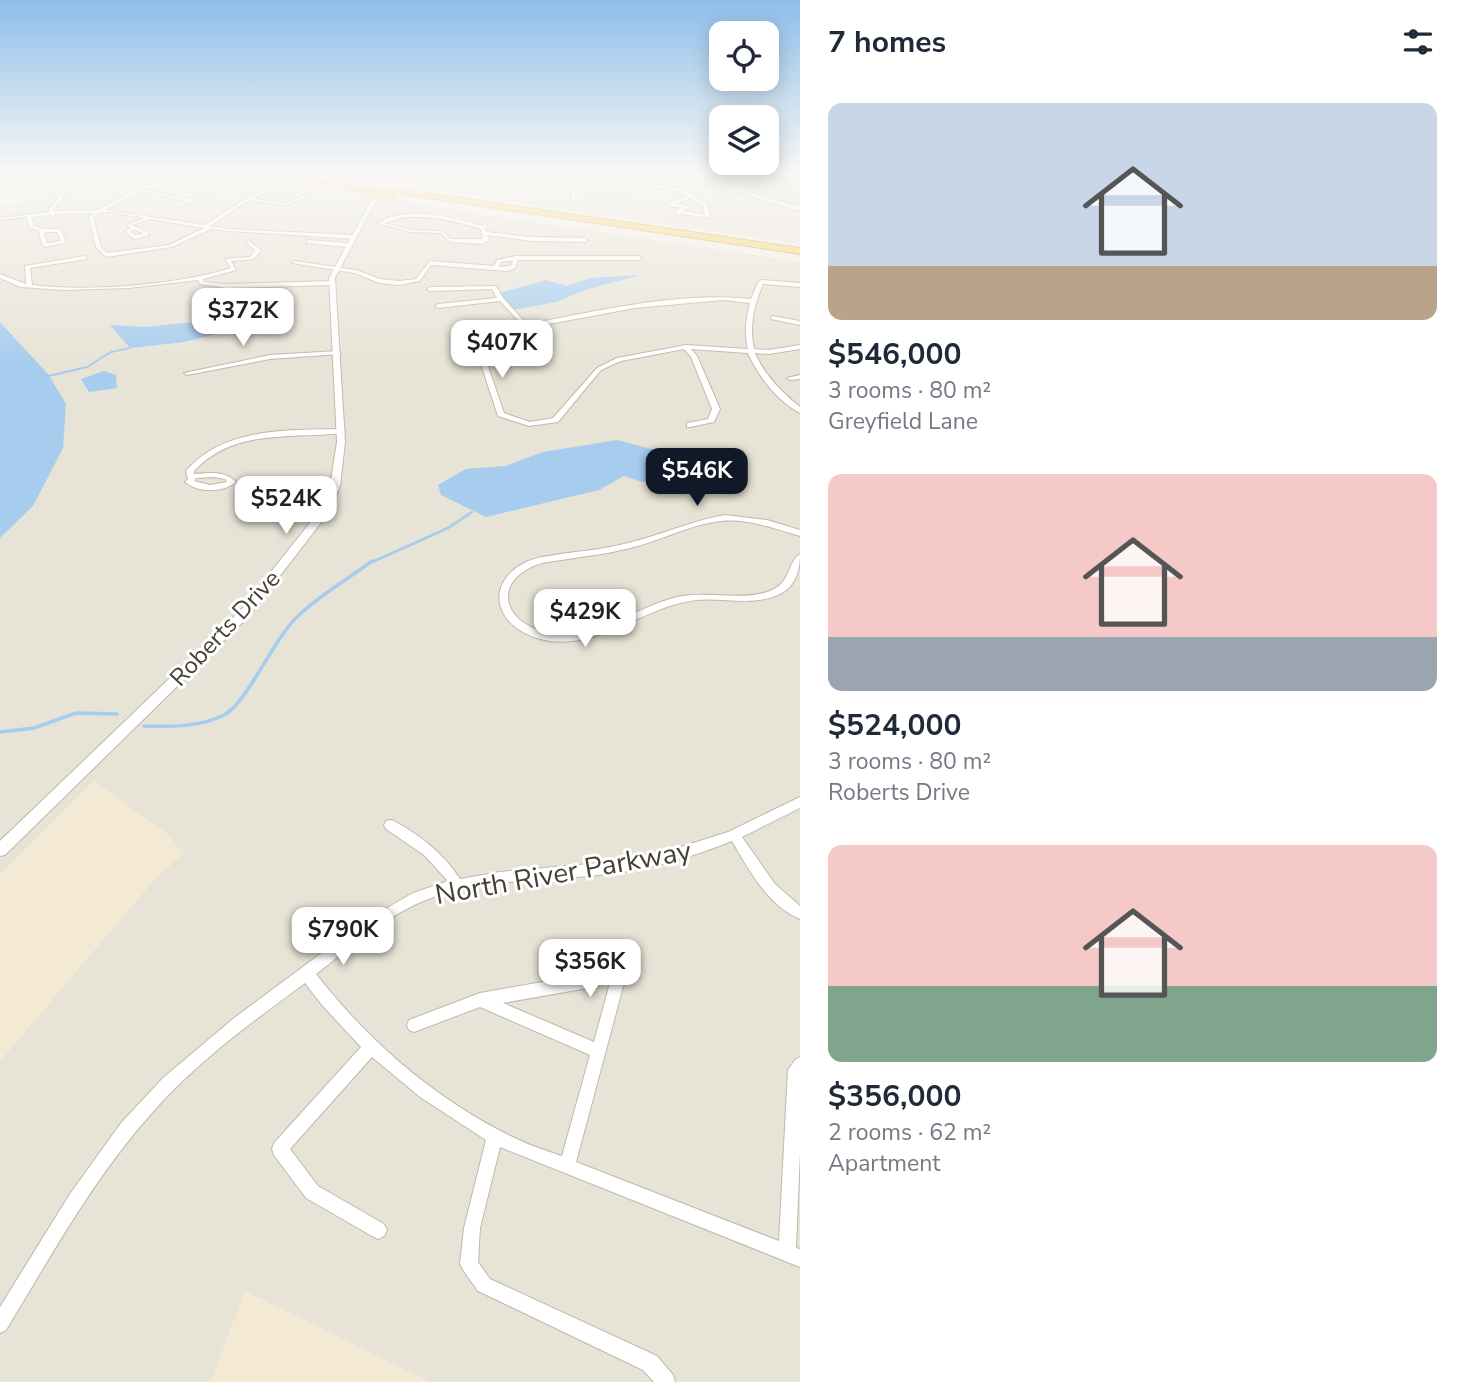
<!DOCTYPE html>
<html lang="en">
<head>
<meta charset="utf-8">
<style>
	body { margin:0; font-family:"Nunito Sans",sans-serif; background:#f6f6f7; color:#1f2937; height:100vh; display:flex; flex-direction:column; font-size:26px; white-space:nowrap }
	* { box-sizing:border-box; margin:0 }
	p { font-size:23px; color:#747a83 }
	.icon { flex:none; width:38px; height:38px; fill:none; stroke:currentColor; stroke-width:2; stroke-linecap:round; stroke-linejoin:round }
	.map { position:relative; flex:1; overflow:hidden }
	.panel { display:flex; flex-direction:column; background:#fff; width:665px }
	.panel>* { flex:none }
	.controls { position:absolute; left:709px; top:21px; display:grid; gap:14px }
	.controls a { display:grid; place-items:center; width:70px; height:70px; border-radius:14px; background:#fff; box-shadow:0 4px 18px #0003; font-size:35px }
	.price { position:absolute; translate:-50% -60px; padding:0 16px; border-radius:14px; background:#fff; color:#222; font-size:23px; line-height:46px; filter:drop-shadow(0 2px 4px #0008) }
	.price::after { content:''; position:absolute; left:50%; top:42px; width:21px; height:16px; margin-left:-10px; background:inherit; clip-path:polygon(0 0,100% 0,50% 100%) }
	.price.selected { background:#111827; color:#fff }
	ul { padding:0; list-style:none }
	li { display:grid; align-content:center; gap:14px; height:371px; padding:0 28px }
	li span { display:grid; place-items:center; height:217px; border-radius:14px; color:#555 }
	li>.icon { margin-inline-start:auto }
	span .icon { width:126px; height:126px; fill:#fffc; stroke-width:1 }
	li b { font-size:30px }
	h2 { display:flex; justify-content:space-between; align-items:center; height:84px; padding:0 28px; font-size:30px }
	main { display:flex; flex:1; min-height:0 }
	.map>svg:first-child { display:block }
	.residential { fill:#e7e3d6 }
	.commercial { fill:#f4e9d3 }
	.green { fill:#cbe6b1 }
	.water { fill:#a6ccee }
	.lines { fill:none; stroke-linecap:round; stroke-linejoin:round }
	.stream-far2 { stroke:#a6ccee; stroke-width:2 }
	.stream-far1 { stroke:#a6ccee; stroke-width:2.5 }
	.stream { stroke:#a6ccee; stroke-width:3.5 }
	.minor-casing { stroke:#beb9aa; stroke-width:2 }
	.tertiary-casing { stroke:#beb9aa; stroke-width:2 }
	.motorway-casing { stroke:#d8a93c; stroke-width:2 }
	.minor { fill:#fff; fill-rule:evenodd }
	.tertiary { fill:#fff; fill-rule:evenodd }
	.motorway { fill:#f9d36d; fill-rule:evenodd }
	.motorway-bridge-casing { stroke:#d8a93c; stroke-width:10; stroke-linecap:butt }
	.motorway-bridge { stroke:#f9d36d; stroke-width:9 }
	.labels { text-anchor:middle; stroke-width:6; stroke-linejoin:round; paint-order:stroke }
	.street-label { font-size:24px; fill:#464136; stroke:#fff }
	.near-street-label { font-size:28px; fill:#464136; stroke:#fff }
</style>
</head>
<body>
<main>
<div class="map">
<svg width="800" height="1382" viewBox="0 0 800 1382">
	<rect width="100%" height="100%" fill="#f3f0e8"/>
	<g class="residential">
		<path d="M2,173h252l205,38 341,51v1120h-370l-185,-91 -34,91h-211v-321l153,-180 30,-28 -89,-72 -94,94v-337l33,-32 12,-26 3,-106 -48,-53v-115l25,-4 -25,-17z"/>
		<path d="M419,173h270l111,35v36l-408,-60z"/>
	</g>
	<g class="commercial">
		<path d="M94,781l76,55 13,18 -30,27 -153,180v-186z"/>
		<path d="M245,1291l185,91h-219z"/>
	</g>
	<path class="green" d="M689,173h111v35z"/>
	<g class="water">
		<path d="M640,275l-52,14 -32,13 -43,8 -14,-17 47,-13 21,6 23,-8z"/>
		<path d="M246,313l34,5 -96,24 -54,6 -20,-23 34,2 61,-6z"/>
		<path d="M0,322l48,52 18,30 -3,44 -30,58 -33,32z"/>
		<path d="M104,371l12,4 1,13 -28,4 -8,-13z"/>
		<path d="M617,440l81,21 -3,12 -53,9 -18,-6 -25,14 -113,27 -45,-22 -3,-10 28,-16 39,-3 38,-14z"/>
	</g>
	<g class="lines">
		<path class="stream-far2" d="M44,377l43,-10 24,-15 19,-4"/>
		<path class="stream-far1" d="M370,563l78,-35 24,-16"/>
		<g class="stream">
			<path d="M144,726c25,1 57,1 80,-11 23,-12 50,-77 74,-99 22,-21 50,-37 74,-55"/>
			<path d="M0,732l34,-4 42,-15 41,1"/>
		</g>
		<defs>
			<g id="minor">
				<path d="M55,173h20l-19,3 -15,9 23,13 -11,11 1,2 44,-1 35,-20 61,-17 2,2 -9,2 35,8 9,-5 4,1 -57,26 -2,-2 10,-4 -46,-10 -35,19 100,15 41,-27 18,-9 43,7 -21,10 -37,-6 -39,26 19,3 124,6 3,2 -3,2 -124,-8 -18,-2 -39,18 -66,10 -10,-10 -7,-30 4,-4 -38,1v2l-2,1 -3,-2 -19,2 3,9 10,3h15l2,1 5,13 -21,4 -3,-2 -3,-12 1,-2 -10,-3 -4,-11 -26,3v-2l49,-6v-4l10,-10 -23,-13zM182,179l36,7 -27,13 -47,-9zM267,191l33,6 -15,7 -32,-6zM110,212l34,6 -18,7 5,3 -6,3 9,8 15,-4 -1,-3 -16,-7 18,-6 54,9 -35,17 -62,8 -6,-6 -8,-30 7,-4zM135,230l9,4 -9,1 -5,-4zM45,232h12l4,9 -14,2 -3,-10z"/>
				<path d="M100,181l11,2v1l-17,2 -2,-1z"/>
				<path d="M706,181l2,2 -23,7 22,14 3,13 -2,1 -33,-5v-2l7,-4 -15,-1v-2l21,-8c-25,-16 -75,-1 -104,4l-13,-1 1,-11 -6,-5h92l-42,3 -44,-2 4,4 -1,9 9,1 76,-13 22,4zM691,198l12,8 2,9 -23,-4 7,-4v-2l-13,-1z"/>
				<path d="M405,214c27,-1 51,4 77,12l3,-2 2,1 -2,3 1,4 46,5 53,1 3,2 -3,2 -53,-1 -45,-6 2,5 -7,4 -32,-2 -9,-9 -30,-1 -34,-9 13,-6zM405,217c26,-1 50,4 76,12l2,10h-32l-9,-8 -31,-1 -27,-7z"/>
				<path d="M248,240l13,10 -7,9 -23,2 5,9 -33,9 1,3 22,2 106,-3 3,2 -3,2 -106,3 -26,-4 -2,-4 -70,8 -63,2 -45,-3 -20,-9v-4l26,10 -1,-18 60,-10 2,3 -57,9 2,17c56,7 145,0 199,-17l-6,-9 25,-2 5,-7 -9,-7z"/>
				<path d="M308,240l41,3 3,2 -3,2 -43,-4z"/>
				<path d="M516,256h123l3,2 -3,2h-121l-3,8 -8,3 -76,-6 -11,16 -21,4 -20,-2 -24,-10 -63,-10 3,-2 61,9 24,9 19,2 17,-2 14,-18 64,5 3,-6zM505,261h8l-2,5 -12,1 2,-5z"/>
				<path d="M761,280l39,3v4l-37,-3c-9,22 -14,42 -9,65l15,1 31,-5v4l-31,5 -14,-1c10,23 26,38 45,54v6c-23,-12 -42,-37 -52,-60l-57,-4 6,7 23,53 -6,13 -24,5h-3v-4l21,-4 4,-10 -21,-52 -7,-8 -63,12 -20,9 -43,52 -29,4 -31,-10 -23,-70 3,-8 12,-7 32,-6 -22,-24 -62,7 -3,-2 3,-2 59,-6 -5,-9 -62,2 -3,-2 3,-2 66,-1 7,12 24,26c72,-13 152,-33 224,-25l7,-17zM723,300l27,3c-4,16 -6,30 -2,46l-62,-4 -69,13 -20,10 -44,50 -23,4 -26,-9 -23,-67 2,-6 11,-6 141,-26z"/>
				<path d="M773,316l27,5v4l-29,-6v-2z"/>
				<path d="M338,351l3,2 -1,1 -70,5 -83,16 -3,-2 86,-18z"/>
				<path d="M800,375v4l-10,1 -3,-2z"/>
				<path d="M341,429l4,2 -1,2c-53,6 -110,-5 -150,38v3c15,-1 31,-4 42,8 -13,11 -38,11 -51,0l3,-3 -2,-8c37,-44 103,-41 155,-42zM214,477l11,2 2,3 -17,3 -16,-4 2,-3z"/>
				<path d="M725,515l42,5 33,10v6c-24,-7 -53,-18 -78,-15 -32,3 -61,20 -92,27 -22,6 -45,8 -68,12 -8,1 -18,2 -26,5 -12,5 -26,14 -28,29 -1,13 7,24 18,30 50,31 102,-15 151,-27 30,-7 69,5 95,-7 19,-8 16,-29 28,-36 0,16 -4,32 -20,40 -27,13 -57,3 -84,6 -51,6 -94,48 -147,41 -18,-3 -40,-13 -47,-31 -10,-24 10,-44 32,-51 8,-3 18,-3 26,-5 23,-3 46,-5 68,-11 34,-8 62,-22 97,-28z"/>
				<path d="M800,797v11l-58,29 33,47 25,22v13c-32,-13 -51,-49 -68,-78 -40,16 -81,28 -123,33 -59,7 -123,4 -178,24 -44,16 -79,49 -115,76 53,68 122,128 201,165 14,7 30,12 45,17l28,-101 -110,-48 -66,25 -5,-2 -2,-5 2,-5 71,-27 108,-19 33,-13 5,2 2,5 -52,194 203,79 9,-171 7,-10 5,-3v95l-4,96 4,1v18l-300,-120 -20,81 -2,34 12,17 167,77 16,19 2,7h-21l-11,-12 -165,-79 -15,-21 -3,-6 4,-36 22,-88 -66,-43 -48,-40 -82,92 28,37 66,38 3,6 -3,6 -6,3 -6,-3 -66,-38 -32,-43 -2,-6 2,-6 87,-96 -39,-42 -17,-22c-54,40 -110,80 -154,131 -58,65 -100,142 -145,216l-6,3v-26l70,-113 51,-71 42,-45 71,-60 132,-98 47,-27 35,-12 -24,-26 -38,-26 -2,-4 2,-4 4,-1 4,1c27,15 49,32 66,58l40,-7 112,-10 50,-9 66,-21zM611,979l-17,63 -91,-39 85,-15z"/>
			</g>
			<g id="tertiary">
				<path d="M407,173h6l-21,9 -14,15 -43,81 10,164 -5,44 -10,25 -81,105 -244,239 -5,1v-15l241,-231 79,-100 10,-24 7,-44 -8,-164 45,-83 14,-15z"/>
				<path d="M675,173h6l119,34v4z"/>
			</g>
			<g id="motorway">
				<path d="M272,173h15l82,17 -4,2z"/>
				<path d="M393,188l407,60v6l-410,-62z"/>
			</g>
		</defs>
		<use href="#minor" class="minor-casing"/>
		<use href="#tertiary" class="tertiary-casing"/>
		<use href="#motorway" class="motorway-casing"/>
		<use href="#minor" class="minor"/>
		<use href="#tertiary" class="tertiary"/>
		<use href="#motorway" class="motorway"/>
		<defs>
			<path id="motorway-bridge" d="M365,190l28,6"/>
		</defs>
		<use href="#motorway-bridge" class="motorway-bridge-casing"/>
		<use href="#motorway-bridge" class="motorway-bridge"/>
	</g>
	<linearGradient id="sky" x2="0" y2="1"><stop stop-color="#8dbeea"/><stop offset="0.47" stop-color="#faf8f5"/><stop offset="1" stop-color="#faf8f5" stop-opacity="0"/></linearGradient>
	<rect width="800" height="366" fill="url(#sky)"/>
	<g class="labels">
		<g class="street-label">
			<text transform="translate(225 628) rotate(-47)" y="8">Roberts Drive</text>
		</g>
		<g class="near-street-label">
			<text transform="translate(563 872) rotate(-10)" y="10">North River Parkway</text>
		</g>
	</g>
</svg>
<div class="controls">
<a><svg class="icon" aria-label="locate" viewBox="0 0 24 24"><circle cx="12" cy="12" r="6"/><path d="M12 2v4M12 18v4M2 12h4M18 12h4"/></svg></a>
<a><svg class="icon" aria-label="layers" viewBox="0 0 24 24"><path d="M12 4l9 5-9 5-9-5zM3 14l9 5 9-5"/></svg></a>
</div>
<b class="price" style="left:243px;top:348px">$372K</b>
<b class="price" style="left:502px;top:380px">$407K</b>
<b class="price selected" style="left:697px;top:508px">$546K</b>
<b class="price" style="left:286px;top:536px">$524K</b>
<b class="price" style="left:585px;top:649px">$429K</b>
<b class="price" style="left:343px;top:967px">$790K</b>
<b class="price" style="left:590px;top:999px">$356K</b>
</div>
<section class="panel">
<h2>7 homes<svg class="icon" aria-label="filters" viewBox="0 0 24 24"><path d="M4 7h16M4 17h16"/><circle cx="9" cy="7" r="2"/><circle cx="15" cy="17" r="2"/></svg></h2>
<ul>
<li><span style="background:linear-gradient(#c9d6e8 75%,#b9a48a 0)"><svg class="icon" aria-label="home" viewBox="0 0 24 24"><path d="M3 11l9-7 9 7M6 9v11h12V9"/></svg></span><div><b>$546,000</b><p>3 rooms · 80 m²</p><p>Greyfield Lane</p></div></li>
<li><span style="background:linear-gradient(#f6c9c9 75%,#9aa5b1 0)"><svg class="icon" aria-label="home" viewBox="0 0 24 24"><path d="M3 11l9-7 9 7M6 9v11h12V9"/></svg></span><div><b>$524,000</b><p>3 rooms · 80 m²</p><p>Roberts Drive</p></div></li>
<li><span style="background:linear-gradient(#f6c9c9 65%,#7fa58c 0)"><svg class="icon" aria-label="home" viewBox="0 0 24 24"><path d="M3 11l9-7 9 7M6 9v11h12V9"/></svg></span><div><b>$356,000</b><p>2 rooms · 62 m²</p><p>Apartment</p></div></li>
</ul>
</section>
</main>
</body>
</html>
